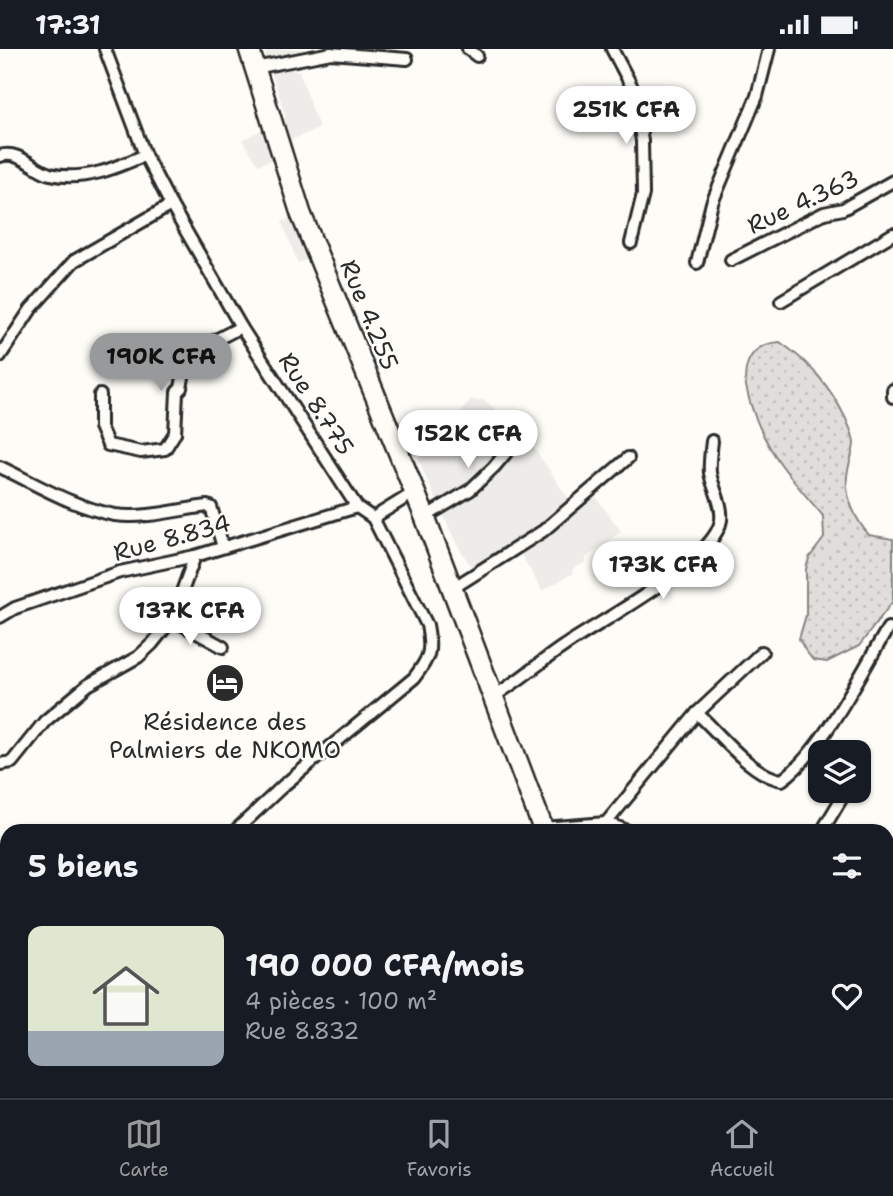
<!DOCTYPE html>
<html lang="fr">
<head>
<meta charset="utf-8">
<style>
	body { margin:0; font-family:"Shantell Sans",sans-serif; background:#20242c; color:#f1f3f6; height:100vh; display:flex; flex-direction:column; font-size:26px; white-space:nowrap }
	* { box-sizing:border-box; margin:0 }
	p { font-size:23px; color:#9ea1a6 }
	.icon { flex:none; width:38px; height:38px; fill:none; stroke:currentColor; stroke-width:2; stroke-linecap:round; stroke-linejoin:round }
	.map { position:relative; flex:1; overflow:hidden }
	.side { position:absolute; left:0px; top:775px; width:894px; height:275px; display:flex; flex-direction:column; background:#171b24; border-radius:21px 21px 0 0; box-shadow:0 2px 5px #0004 }
	.side>* { flex:none }
	.controls { position:absolute; left:808px; top:691px; display:grid; gap:14px }
	.controls a { display:grid; place-items:center; width:63px; height:63px; border-radius:14px; background:#171b24; box-shadow:0 2px 5px #0004; font-size:35px }
	.price { position:absolute; translate:-50% -60px; padding:0 16px; border-radius:24px; background:#fff; color:#222; font-size:23px; line-height:46px; filter:drop-shadow(0 2px 4px #0008) }
	.price::after { content:''; position:absolute; left:50%; top:42px; width:21px; height:16px; margin-left:-10px; background:inherit; clip-path:polygon(0 0,100% 0,50% 100%) }
	.price.on { background:#98999b; color:#111 }
	ul { padding:0; list-style:none }
	li { display:flex; align-items:center; gap:21px; height:175px; padding:0 28px }
	li+li { border-top:2px solid #363941 }
	li span { display:grid; place-items:center; flex:none; width:196px; height:140px; border-radius:14px; color:#555 }
	li>.icon { margin-inline-start:auto }
	span .icon { width:84px; height:84px; fill:#fffc; stroke-width:1 }
	li b { font-size:30px }
	h2 { display:flex; justify-content:space-between; align-items:center; height:84px; padding:0 28px; font-size:30px }
	.status { display:flex; justify-content:space-between; align-items:center; height:49px; padding:0 35px; background:#171b24; direction:ltr }
	.status svg { height:19px; fill:currentColor }
	.menu { display:flex; justify-content:space-around; align-items:center; height:98px; border-top:2px solid #363941; background:#171b24; font-size:19px; color:#9ea1a6 }
	.menu a { display:grid; justify-items:center; gap:4px }
	.menu .on { color:#98999b }
	.map>svg:first-child { display:block }
	.built { fill:#edece8 }
	.grass { fill:url(#grass-dots); stroke:#858482; stroke-width:2 }
	.lines { fill:none; stroke-linecap:round; stroke-linejoin:round }
	.street-casing { stroke:#2b2b2b; stroke-width:16 }
	.highway-casing { stroke:#2b2b2b; stroke-width:24 }
	.street { stroke:#fdfcf7; stroke-width:10 }
	.highway { stroke:#fdfcf7; stroke-width:19 }
	.labels { text-anchor:middle; stroke-width:5; stroke-linejoin:round; paint-order:stroke }
	.street-label { font-size:24px; fill:#2b2b2b; stroke:#fdfcf7 }
	.poi-label { font-size:24px; fill:#2b2b2b; stroke:#fdfcf7 }
</style>
</head>
<body>
<div class="status"><b>17:31</b><svg viewBox="0 0 49 12"><path d="M0 12V9h3v3zM5 12V6h3v6zM10 12V3h3v9zM15 12V0h3v12zM26 1h20v11H26zM47 4h2v5h-2z"/></svg></div>
<div class="map">
<svg width="893" height="1049" viewBox="0 0 893 1049">
	<defs>
		<pattern id="grass-dots" width="8" height="8" patternUnits="userSpaceOnUse" patternTransform="scale(1.75)"><rect width="8" height="8" fill="#dfdeda"/><path d="M2 2h.1M6 6h.1" fill="none" stroke="#c0bfbb" stroke-width="1.8" stroke-linecap="round"/></pattern>
	</defs>
	<rect width="100%" height="100%" fill="#fdfcf7"/>
	<filter id="ink" filterUnits="userSpaceOnUse"><feTurbulence type="fractalNoise" baseFrequency=".0143" numOctaves="2"/><feDisplacementMap in="SourceGraphic" scale="14" xChannelSelector="R" yChannelSelector="G"/><feConvolveMatrix kernelMatrix="1 2 1 2 8 2 1 2 1" color-interpolation-filters="sRGB"/></filter>
	<g filter="url(#ink)">
		<g class="built">
			<path d="M264,0h88l-60,17 1,4 6,1 20,57 -28,12 3,10 -36,15 -16,-25 44,-23z"/>
			<path d="M293,168l17,41 -12,5 -16,-41z"/>
			<path d="M470,351h14l40,33 44,65 23,-8 30,41 -35,27v4l-14,7 1,4 -31,18 -24,-42 -8,5 2,4 -2,3 -32,16 -21,-32 -33,-72 -6,-16 37,-36z"/>
		</g>
		<path class="grass" d="M780,293c30,21 50,44 66,77 3,8 8,16 8,25 -1,11 -6,21 -7,32 -2,21 8,43 22,59l24,4v62l-34,45 -32,16 -14,-2 -8,-10 -6,-11 7,-24v-46l3,-11 15,-20 -1,-22c-32,-38 -58,-65 -73,-114 -4,-15 -7,-23 -3,-37 5,-16 17,-22 33,-23z"/>
		<g class="lines">
			<defs>
				<g id="street">
					<path d="M105,0l40,106 26,50 70,122 116,180 16,11 54,107c5,26 3,32 -13,53l-130,107 -49,46"/>
					<path d="M468,0l9,7"/>
					<path d="M612,0l19,36 5,19 6,37 1,53 -12,49"/>
					<path d="M255,19l76,-15 76,6"/>
					<path d="M0,107c19,-6 33,13 50,18 33,8 66,-6 95,-19"/>
					<path d="M731,211l93,-47 19,-4 50,-28"/>
					<path d="M697,214l15,-60 45,-107 12,-47"/>
					<path d="M781,252l112,-67"/>
					<path d="M0,307l31,-47 43,-48 97,-56"/>
					<path d="M893,341v7"/>
					<path d="M100,346v32l8,18 33,7 24,-3 10,-16 2,-41 4,-4 4,-21 5,-12 6,-5 45,-23"/>
					<path d="M0,418c36,17 75,41 115,48 30,4 62,-5 92,-9l4,1 12,40"/>
					<path d="M425,468l45,-27 24,-23 27,-32"/>
					<path d="M373,469l42,-26"/>
					<path d="M453,539l90,-57 85,-73"/>
					<path d="M0,568l15,-9 105,-36 75,-16 162,-49"/>
					<path d="M172,570l51,28"/>
					<path d="M494,647c25,-15 46,-34 70,-50 35,-24 151,-85 157,-126 2,-16 -8,-31 -11,-47 -1,-10 1,-22 2,-32"/>
					<path d="M697,664l65,-61"/>
					<path d="M0,715l12,-2 33,-41 43,-36 50,-28 14,-13 20,-25 23,-63"/>
					<path d="M606,774l91,-110c23,21 55,63 85,67 40,-28 80,-109 106,-152"/>
					<path d="M543,779l63,-5 22,8"/>
					<path d="M822,782l24,-40"/>
					<path d="M887,845l6,-4"/>
					<path d="M0,949l7,8"/>
					<path d="M0,997l7,-6"/>
					<path d="M826,1043l1,6"/>
					<path d="M126,1049l7,-6"/>
					<path d="M308,1049l7,-6"/>
				</g>
				<g id="highway">
					<path d="M249,0l52,165 124,303 119,314"/>
					<path d="M609,1043l1,6"/>
				</g>
			</defs>
			<use href="#street" class="street-casing"/>
			<use href="#highway" class="highway-casing"/>
			<use href="#street" class="street"/>
			<use href="#highway" class="highway"/>
		</g>
	</g>
	<defs>
		<symbol id="hotel-disc" viewBox="-11 -11 22 22"><circle r="9.5" fill="#2b2b2b" stroke="#fdfcf7"/><path d="M-6-4.5h1.5V1H6V5H4.5V3h-9V5H-6ZM-4 0a1.8 1.8 0 1 1 3.6 0ZM.5 0V-2.5h3Q6-2.5 6 0Z" fill="#fff"/></symbol>
	</defs>
	<g fill-rule="evenodd">
		<use href="#hotel-disc" x="203" y="612" width="44" height="44"/>
	</g>
	<g class="labels">
		<g class="street-label">
			<text transform="translate(803 153) rotate(-25)" y="8">Rue 4.363</text>
			<text transform="translate(369 266) rotate(68)" y="8">Rue 4.255</text>
			<text transform="translate(316 355) rotate(57)" y="8">Rue 8.775</text>
			<text transform="translate(172 489) rotate(-15)" y="8">Rue 8.834</text>
		</g>
		<g class="poi-label">
			<text x="225" y="681">Résidence des<tspan x="225" dy="28">Palmiers de NKOMO</tspan></text>
		</g>
	</g>
</svg>
<div class="controls">
<a><svg class="icon" aria-label="layers" viewBox="0 0 24 24"><path d="M12 4l9 5-9 5-9-5zM3 14l9 5 9-5"/></svg></a>
</div>
<b class="price" style="left:626px;top:97px">251K CFA</b>
<b class="price on" style="left:161px;top:344px">190K CFA</b>
<b class="price" style="left:468px;top:421px">152K CFA</b>
<b class="price" style="left:663px;top:552px">173K CFA</b>
<b class="price" style="left:190px;top:598px">137K CFA</b>
<section class="side">
<h2>5 biens<svg class="icon" aria-label="filters" viewBox="0 0 24 24"><path d="M4 7h16M4 17h16"/><circle cx="9" cy="7" r="2"/><circle cx="15" cy="17" r="2"/></svg></h2>
<ul>
<li><span style="background:linear-gradient(#dfe7d0 75%,#9aa5b1 0)"><svg class="icon" aria-label="home" viewBox="0 0 24 24"><path d="M3 11l9-7 9 7M6 9v11h12V9"/></svg></span><div><b>190 000 CFA/mois</b><p>4 pièces · 100 m²</p><p>Rue 8.832</p></div><svg class="icon" aria-label="heart" viewBox="0 0 24 24"><path d="M12 20l-8-8c-3-5 5-10 8-4 3-6 11-1 8 4z"/></svg></li>
</ul>
</section>
</div>
<nav class="menu">
<a class="on"><svg class="icon" aria-label="map" viewBox="0 0 24 24"><path d="M3 6l6-2 6 2 6-2v14l-6 2-6-2-6 2zM9 4v14M15 6v14"/></svg>Carte</a>
<a><svg class="icon" aria-label="saved" viewBox="0 0 24 24"><path d="M7 4h10v16l-5-4-5 4z"/></svg>Favoris</a>
<a><svg class="icon" aria-label="home" viewBox="0 0 24 24"><path d="M3 11l9-7 9 7M6 9v11h12V9"/></svg>Accueil</a>
</nav>
</body>
</html>
